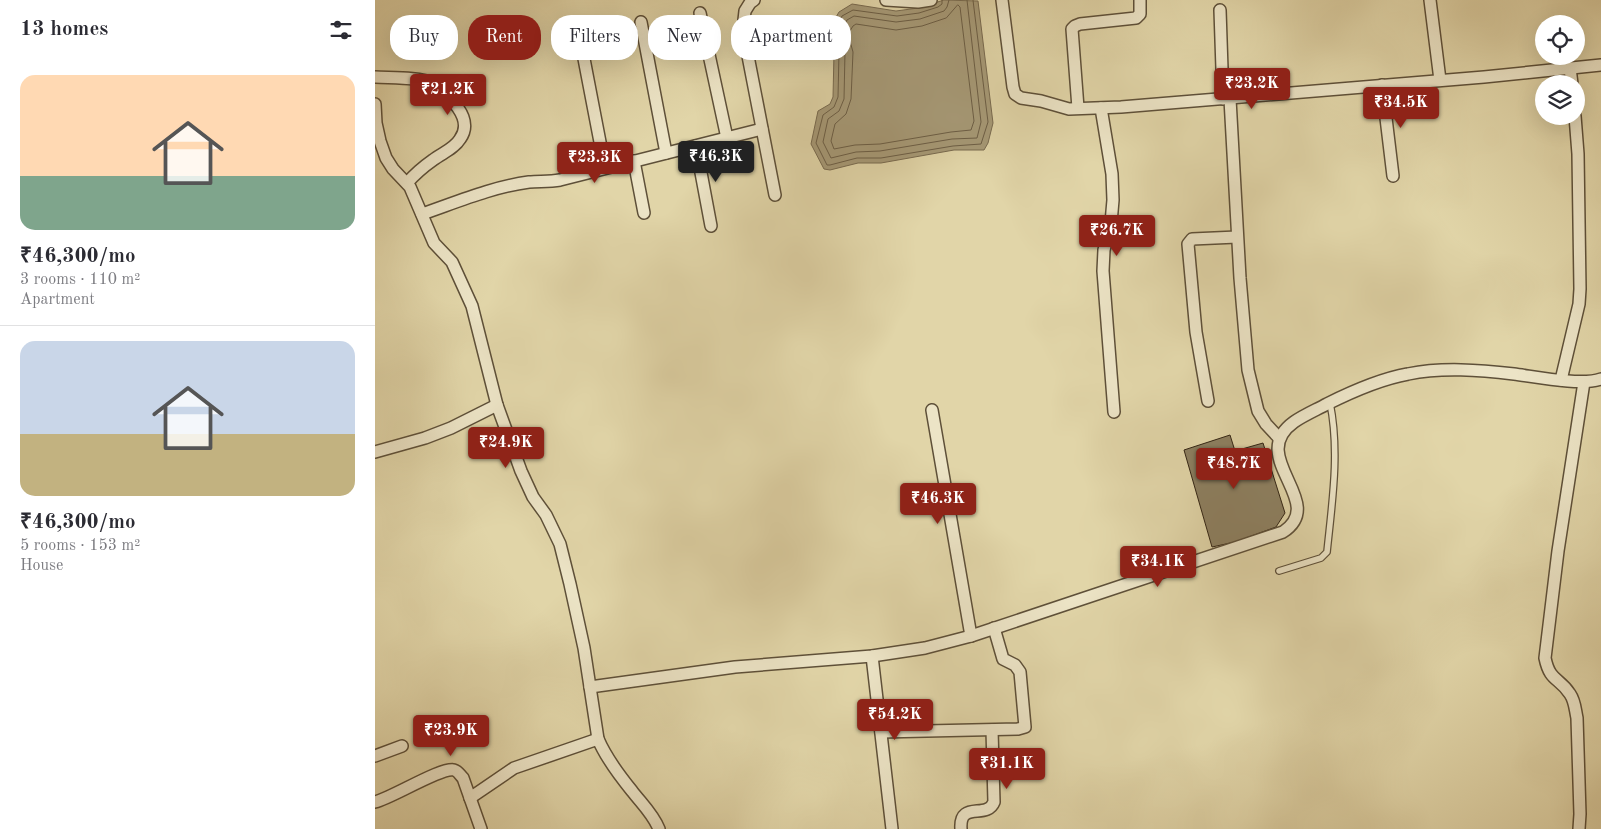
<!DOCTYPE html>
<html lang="en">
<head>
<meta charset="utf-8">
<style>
	body { margin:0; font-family:"Old Standard TT",serif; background:#f2f2f3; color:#2b2b33; height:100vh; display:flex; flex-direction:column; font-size:19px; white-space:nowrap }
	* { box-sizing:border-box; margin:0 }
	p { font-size:16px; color:#7c7c81 }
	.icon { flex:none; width:28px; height:28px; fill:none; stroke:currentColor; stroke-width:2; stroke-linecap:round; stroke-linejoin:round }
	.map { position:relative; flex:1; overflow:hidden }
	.side { display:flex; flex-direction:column; background:#fff; width:375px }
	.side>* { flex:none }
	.hud { position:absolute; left:15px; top:15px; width:475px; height:45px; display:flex; gap:10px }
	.tools { position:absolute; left:1160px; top:15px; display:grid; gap:10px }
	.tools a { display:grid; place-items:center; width:50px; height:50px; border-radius:50%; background:#fff; box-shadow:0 5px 20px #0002; font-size:25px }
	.price { position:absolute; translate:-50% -42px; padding:0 11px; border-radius:5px; background:#8f2418; color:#fff; font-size:16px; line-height:32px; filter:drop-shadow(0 1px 2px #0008) }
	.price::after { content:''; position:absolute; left:50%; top:30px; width:15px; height:11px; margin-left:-8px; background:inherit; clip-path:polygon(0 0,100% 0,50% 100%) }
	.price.current { background:#222; color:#fff }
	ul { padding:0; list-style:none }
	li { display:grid; align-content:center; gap:10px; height:265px; padding:0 20px }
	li+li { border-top:1px solid #e1e1e2 }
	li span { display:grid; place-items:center; height:155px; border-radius:15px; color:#555 }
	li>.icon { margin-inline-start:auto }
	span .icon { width:90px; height:90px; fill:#fffc; stroke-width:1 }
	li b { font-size:21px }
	h2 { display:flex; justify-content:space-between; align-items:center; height:60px; padding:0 20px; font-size:21px }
	.tag { padding:0 18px; border-radius:20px; background:#fff; box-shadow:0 5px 20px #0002; font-size:18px; line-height:45px }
	.tag.current { background:#8f2418; color:#fff }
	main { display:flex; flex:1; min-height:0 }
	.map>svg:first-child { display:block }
	.water { fill:#a69976; stroke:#786a4f }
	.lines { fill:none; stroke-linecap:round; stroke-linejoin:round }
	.shore { stroke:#6c5e45; stroke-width:1 }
	.building { fill:#8d8061; stroke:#322414 }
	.lane-casing { stroke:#5e5039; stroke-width:8 }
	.street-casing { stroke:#5e5039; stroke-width:14 }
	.lane { stroke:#ece4c6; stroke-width:5.5 }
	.street { stroke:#ece4c6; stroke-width:11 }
</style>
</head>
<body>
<main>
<section class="side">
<h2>13 homes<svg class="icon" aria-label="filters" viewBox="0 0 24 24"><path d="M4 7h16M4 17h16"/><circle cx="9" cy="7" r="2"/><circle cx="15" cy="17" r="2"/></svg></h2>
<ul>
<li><span style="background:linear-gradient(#ffd9b3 65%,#7fa58c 0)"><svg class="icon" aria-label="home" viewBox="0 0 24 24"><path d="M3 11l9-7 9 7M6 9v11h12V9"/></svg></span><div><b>₹46,300/mo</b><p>3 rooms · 110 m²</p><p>Apartment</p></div></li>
<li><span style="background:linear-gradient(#c9d6e8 60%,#c2b280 0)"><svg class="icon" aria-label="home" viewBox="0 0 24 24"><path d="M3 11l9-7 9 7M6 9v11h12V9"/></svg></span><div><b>₹46,300/mo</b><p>5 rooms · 153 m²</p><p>House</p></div></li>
</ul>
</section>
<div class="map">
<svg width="1226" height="829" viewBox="0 0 1226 829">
	<rect width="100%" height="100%" fill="#e1d5a8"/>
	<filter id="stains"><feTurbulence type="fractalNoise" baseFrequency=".004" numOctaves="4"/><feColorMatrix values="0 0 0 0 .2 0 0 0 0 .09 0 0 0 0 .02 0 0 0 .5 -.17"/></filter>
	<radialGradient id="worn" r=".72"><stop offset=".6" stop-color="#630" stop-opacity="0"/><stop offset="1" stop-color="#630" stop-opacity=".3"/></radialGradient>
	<path class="water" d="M569,0l34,1 15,122 -5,20 -4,7h-30l-73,13h-23l-28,7 -6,-1 -13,-25 7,-33 12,-7 3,-7 1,-44 -6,-22 11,-19 13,-8 44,7 22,-3z"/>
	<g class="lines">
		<g class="shore">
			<path d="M567,0v4l-4,3 -19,6 -22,3 -44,-6 -11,6 -8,16 5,21 -1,44 -4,10 -11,8 -7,28 11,22h3l27,-7h24l72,-12 28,-2 7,-22 -15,-122"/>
			<path d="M574,0l-2,7 -3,4 -24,8 -24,3 -42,-6 -7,4 -7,13 5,19 -1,47 -5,12 -11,8 -5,23 8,16 25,-6 24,-1 72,-12 25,-1 4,-16 -14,-122"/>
			<path d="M583,5l2,2 14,114 -3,9 -20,2 -71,12 -25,1 -21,4 -3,-8 4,-17 11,-10 5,-15 2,-47 -5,-18 5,-8 3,-2 40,6 26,-4 24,-8z"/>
		</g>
	</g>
	<path class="building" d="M855,435l5,16 28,-8 22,70 -9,14 -41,15 -23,5 -28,-97z"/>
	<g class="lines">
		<defs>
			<path id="lane" d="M904,571l42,-13 6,-6c5,-49 13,-100 3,-149"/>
			<g id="street">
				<path d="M379,0l-4,3 -5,8 -1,9 4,36 27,139"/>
				<path d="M511,0l32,2 13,-2"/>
				<path d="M627,0l11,87 2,7 6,4 20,3 28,8 52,-2 363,-30 117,-12"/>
				<path d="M1055,0l10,80"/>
				<path d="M845,10l3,89"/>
				<path d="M325,13l27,125"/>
				<path d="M266,22l25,131"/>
				<path d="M205,38l25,130"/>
				<path d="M1195,68l2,16"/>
				<path d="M0,77c16,1 44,0 58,6 7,3 12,9 17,15 10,11 21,26 10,41 -6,10 -18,14 -27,21 -10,7 -18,14 -26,23"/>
				<path d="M1007,85l11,91"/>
				<path d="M855,99l10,179 8,92 10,41 8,13 13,14"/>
				<path d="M0,104l1,19 4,18 6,17 7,11 17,18 24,56 18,19 20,44 25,99 24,66 12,26 13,18 14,29 10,40 14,64 14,91c8,19 21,36 34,52 10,13 21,23 27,38"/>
				<path d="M703,108l-6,-79 3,-3 5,-2 56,-6 4,-4v-14"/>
				<path d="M726,108l11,66 1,26 -2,23 -7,27 -1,21 11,141"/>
				<path d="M321,146l15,80"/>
				<path d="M259,161l10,52"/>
				<path d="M47,214c35,-12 70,-27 107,-32 10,-1 20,0 31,-2l202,-51"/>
				<path d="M1186,380l18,-76 1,-15 -2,-135 -3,-38"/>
				<path d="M833,401l-12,-69 -8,-88 4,-5 45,-2"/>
				<path d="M557,410l39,226"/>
				<path d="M0,452l50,-14 26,-10 46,-23"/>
				<path d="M497,656l20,173"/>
				<path d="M215,687l145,-20 137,-11 53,-8 46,-12 312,-104c46,-30 -38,-75 11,-110 10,-7 22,-12 33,-18 26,-13 53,-25 81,-30 34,-7 72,-4 106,0 23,3 67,12 87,5"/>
				<path d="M506,732l137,-3 7,-2 -5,-55 -5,-7 -12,-6 -9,-31"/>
				<path d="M0,756l27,-10"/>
				<path d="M95,798l44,-30 84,-29"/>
				<path d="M0,802c17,-4 66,-35 79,-32 4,1 6,5 9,8l18,51"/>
				<path d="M586,829c-2,-29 26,-9 33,-27l-2,-72"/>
				<path d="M1204,829l1,-15 -3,-96c-2,-9 -2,-17 -7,-24 -11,-17 -20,-12 -25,-36l13,-107 26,-169"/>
			</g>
		</defs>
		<use href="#lane" class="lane-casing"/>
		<use href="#street" class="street-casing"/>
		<use href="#lane" class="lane"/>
		<use href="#street" class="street"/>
	</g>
	<rect width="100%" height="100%" filter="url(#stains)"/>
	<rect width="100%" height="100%" fill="url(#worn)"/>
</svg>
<div class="tools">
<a><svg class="icon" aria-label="locate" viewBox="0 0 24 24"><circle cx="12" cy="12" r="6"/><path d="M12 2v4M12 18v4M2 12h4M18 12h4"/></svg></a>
<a><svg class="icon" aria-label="layers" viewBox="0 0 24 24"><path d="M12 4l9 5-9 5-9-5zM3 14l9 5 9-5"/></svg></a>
</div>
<b class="price" style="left:877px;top:110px">₹23.2K</b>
<b class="price" style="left:73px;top:116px">₹21.2K</b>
<b class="price" style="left:1026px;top:129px">₹34.5K</b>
<b class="price current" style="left:341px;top:183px">₹46.3K</b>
<b class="price" style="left:220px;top:184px">₹23.3K</b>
<b class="price" style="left:742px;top:257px">₹26.7K</b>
<b class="price" style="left:131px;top:469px">₹24.9K</b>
<b class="price" style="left:859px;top:490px">₹48.7K</b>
<b class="price" style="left:563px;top:525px">₹46.3K</b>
<b class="price" style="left:783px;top:588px">₹34.1K</b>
<b class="price" style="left:520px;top:741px">₹54.2K</b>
<b class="price" style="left:76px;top:757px">₹23.9K</b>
<b class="price" style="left:632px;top:790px">₹31.1K</b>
<div class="hud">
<a class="tag">Buy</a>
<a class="tag current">Rent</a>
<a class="tag">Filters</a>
<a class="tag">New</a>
<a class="tag">Apartment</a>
</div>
</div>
</main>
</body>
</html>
